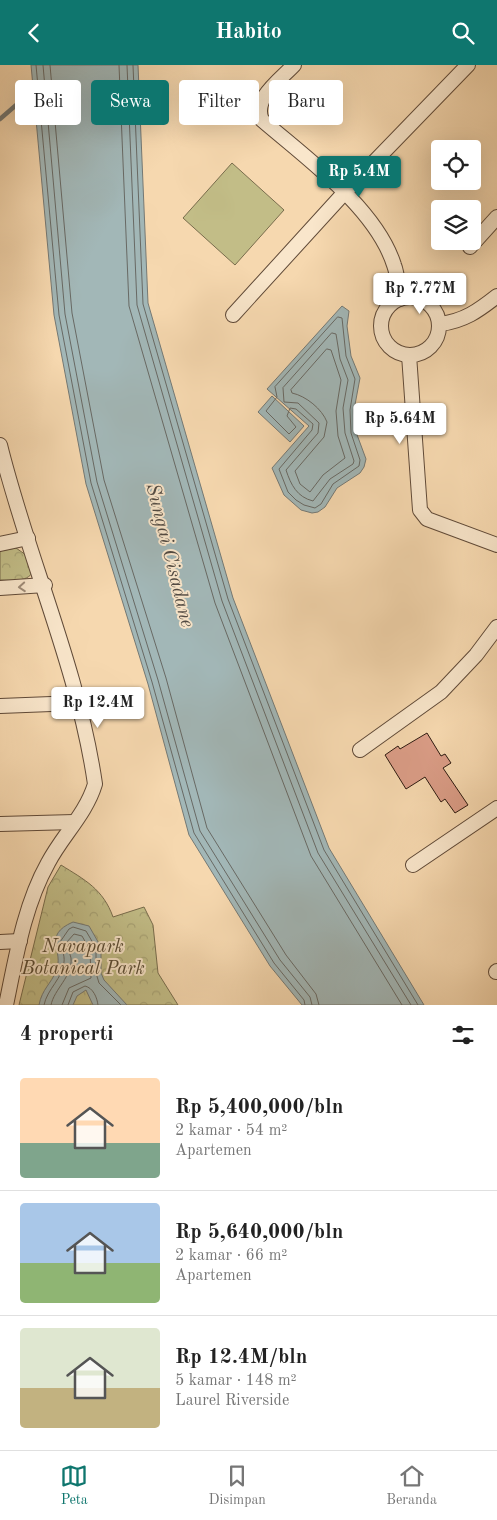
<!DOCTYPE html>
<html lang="id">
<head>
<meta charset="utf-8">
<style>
	body { margin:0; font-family:"Old Standard TT",serif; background:#f2f2f2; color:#222; height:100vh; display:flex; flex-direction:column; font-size:19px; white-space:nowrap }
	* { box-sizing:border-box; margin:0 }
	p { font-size:16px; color:#767676 }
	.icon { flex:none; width:28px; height:28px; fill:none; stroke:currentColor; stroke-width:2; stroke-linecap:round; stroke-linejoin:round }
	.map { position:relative; height:940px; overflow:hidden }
	.side { display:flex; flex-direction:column; background:#fff; flex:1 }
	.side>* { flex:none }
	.hud { position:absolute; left:15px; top:15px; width:468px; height:45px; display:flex; gap:10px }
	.fabs { position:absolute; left:431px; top:75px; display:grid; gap:10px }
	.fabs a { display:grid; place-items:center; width:50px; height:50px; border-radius:5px; background:#fff; box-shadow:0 5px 20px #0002; font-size:25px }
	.price { position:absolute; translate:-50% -42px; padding:0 11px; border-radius:5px; background:#fff; color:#222; font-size:16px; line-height:32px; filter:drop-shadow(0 1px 2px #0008) }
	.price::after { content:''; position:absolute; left:50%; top:30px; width:15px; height:11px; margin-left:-8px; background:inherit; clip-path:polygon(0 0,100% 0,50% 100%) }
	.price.selected { background:#0f766e; color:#fff }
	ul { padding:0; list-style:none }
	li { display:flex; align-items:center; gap:15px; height:125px; padding:0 20px }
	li+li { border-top:1px solid #e0e0e0 }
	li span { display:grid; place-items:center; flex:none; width:140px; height:100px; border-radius:5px; color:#555 }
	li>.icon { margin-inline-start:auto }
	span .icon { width:60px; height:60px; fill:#fffc; stroke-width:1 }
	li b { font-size:21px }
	h2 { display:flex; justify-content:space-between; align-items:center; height:60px; padding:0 20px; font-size:21px }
	.chip { padding:0 18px; border-radius:5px; background:#fff; box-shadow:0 5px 20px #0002; font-size:18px; line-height:45px }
	.chip.selected { background:#0f766e; color:#fff }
	header { display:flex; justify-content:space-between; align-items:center; height:65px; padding:0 20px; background:#0f766e; color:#fff; font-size:22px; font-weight:600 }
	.tabs { display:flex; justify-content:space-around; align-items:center; height:70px; border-top:1px solid #e0e0e0; background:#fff; font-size:14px; color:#767676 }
	.tabs a { display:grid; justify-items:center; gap:2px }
	.tabs .selected { color:#0f766e }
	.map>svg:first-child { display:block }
	.park { fill:url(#park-crowns); stroke:#786c4c }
	.garden { fill:#c2bd87; stroke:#786c4c }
	.water { fill:#a2b7b7; stroke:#747975 }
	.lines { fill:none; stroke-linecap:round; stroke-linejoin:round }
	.shore { stroke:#686964; stroke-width:1 }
	.stream { stroke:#747975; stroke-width:4.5 }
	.building { fill:#db9d87; stroke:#2e1b11 }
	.street-casing { stroke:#604a38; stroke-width:16 }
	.street { stroke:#f9e6cb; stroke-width:14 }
	.oneway { stroke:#9e8b77 }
	.labels { text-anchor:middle; stroke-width:4; stroke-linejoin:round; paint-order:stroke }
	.park-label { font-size:19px; font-style:italic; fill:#5a4c34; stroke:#f9e6cb }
	.water-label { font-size:20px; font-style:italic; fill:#514a43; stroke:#f9e6cb }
</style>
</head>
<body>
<header><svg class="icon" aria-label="back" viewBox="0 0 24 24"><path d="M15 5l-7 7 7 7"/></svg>Habito<svg class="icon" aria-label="search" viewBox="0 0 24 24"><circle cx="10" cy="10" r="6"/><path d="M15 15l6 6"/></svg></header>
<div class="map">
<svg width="497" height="940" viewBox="0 0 497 940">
	<defs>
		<pattern id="park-crowns" width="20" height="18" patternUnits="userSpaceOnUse" patternTransform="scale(1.25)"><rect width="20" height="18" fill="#c2bd87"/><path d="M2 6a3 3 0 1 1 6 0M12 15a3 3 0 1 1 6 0" fill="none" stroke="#a7a274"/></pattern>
	</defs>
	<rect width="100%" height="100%" fill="#f6d8af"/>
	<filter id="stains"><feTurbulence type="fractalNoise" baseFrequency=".004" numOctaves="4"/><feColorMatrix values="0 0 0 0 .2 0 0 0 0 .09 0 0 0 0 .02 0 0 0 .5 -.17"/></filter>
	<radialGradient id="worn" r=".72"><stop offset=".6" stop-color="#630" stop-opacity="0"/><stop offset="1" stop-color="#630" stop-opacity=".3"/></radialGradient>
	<g class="park">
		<path d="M16,483l10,7 7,17c-7,11 -22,8 -33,8v-29z"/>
		<path d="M61,800c24,15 42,24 52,52l31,-10 9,18 5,48 20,32h-159l29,-118z"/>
	</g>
	<path class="garden" d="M232,98l52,47 -49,55 -52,-47z"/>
	<g class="water">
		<path d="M31,0h107l10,238 85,295 96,250 95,157h-122l-32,-39 -81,-131 -41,-151 -62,-200 -32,-169z"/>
		<path d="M342,241l7,5 -2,15 4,30 9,22 -6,32 2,22 10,27 -2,8 -4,6 -23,15 -12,19 -7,5 -6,1 -11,-3 -17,-15 -12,-27 37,-42 -42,-37z"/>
		<path d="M272,331l32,30 -14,16 -32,-30z"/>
		<path d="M73,857l16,4 12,21v26l3,7 23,25h-34l-7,-15 -9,6 -4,9h-34c3,-16 12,-21 17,-34 9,-20 -15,-35 17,-49z"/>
	</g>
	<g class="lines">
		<g class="shore">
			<path d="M36,0l23,250 32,168 61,199 42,151 80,130 30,37 1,5"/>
			<path d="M43,0l22,249 32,168 61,198 42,151 80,129 30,37 2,8"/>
			<path d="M50,0l22,248 32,167 62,198 41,150 79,127 30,39 3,11"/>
			<path d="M119,0l10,241 86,297 96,253 91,149"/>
			<path d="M127,0l10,240 85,296 96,252 93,152"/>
			<path d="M133,0l10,239 85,295 96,251 94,155"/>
			<path d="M338,252l4,1 4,38 9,23 -5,31 1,23 9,27 -1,6 -26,18 -12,20 -6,4 -11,-3 -8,-5 -8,-8 -9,-23 33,-39 1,-6 -17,-15 -6,-1 -3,8 9,11 -7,7 -23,-23 11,-14 -2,-10z"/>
			<path d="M332,268l4,1 4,25 8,21 -5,28 2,25 9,28 -1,3 -23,15 -17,22c-16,-4 -22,-16 -27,-31l32,-37 1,-10 -21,-20 -14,-1 -1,-14z"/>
			<path d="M327,284l4,1 10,30 -5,31 2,25 7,22 -22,17 -13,17 -10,-8 -5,-13 29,-34 3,-15c-5,-13 -21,-26 -35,-29l-1,-3z"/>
			<path d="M44,940c3,-16 19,-27 20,-43 1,-7 -3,-14 -4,-20l9,-13 4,-2 13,4 10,17v25l3,10 22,22"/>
			<path d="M51,940c3,-16 22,-29 20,-47 -1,-5 -4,-10 -5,-15l8,-9 8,2 8,14 1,28 -22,10 -7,17"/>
			<path d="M68,940l5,-13 12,-6c8,2 12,11 13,19"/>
		</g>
		<path class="stream" d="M0,54l37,-32"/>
	</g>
	<path class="building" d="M427,668l14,23 4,-2 6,9 -8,5 25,37 -13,8 -10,-14 -4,3 -16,-25 -19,12 -21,-34 13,-9 2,3z"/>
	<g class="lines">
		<defs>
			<g id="street">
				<path d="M294,0c-14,15 -42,34 -32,55 44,38 114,88 132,145 4,10 4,23 6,34"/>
				<path d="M470,182l27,-30"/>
				<circle cx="410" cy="261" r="29"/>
				<path d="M233,250l112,-123 123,-127"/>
				<path d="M440,259c24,-3 38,-13 57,-28"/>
				<path d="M409,290l11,155 7,9 70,26"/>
				<path d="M0,380c28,114 78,222 95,339 -9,30 -33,52 -47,79 -24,43 -32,94 -42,142"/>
				<path d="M0,479l28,-6"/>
				<path d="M0,523l45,-3"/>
				<path d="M0,641l77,-3"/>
				<path d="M360,685l81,-58 35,-37 21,-28"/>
				<path d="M0,759l74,-2"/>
				<path d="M413,800l84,-57"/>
				<path d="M0,877l20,-1"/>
				<path d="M496,907l1,-1"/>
			</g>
		</defs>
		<use href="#street" class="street-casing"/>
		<use href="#street" class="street"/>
	</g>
	<defs><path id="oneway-chevron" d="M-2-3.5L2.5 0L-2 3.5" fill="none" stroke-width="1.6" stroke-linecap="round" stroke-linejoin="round" transform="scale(1.25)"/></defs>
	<use class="oneway" href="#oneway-chevron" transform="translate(22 522) rotate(176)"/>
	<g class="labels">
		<g class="park-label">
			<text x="83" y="887">Navapark<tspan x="83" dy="22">Botanical Park</tspan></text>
		</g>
		<g class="water-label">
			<text transform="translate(171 490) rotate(76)" y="7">Sungai Cisadane</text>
		</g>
	</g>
	<rect width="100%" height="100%" filter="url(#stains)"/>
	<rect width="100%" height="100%" fill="url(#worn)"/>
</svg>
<div class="fabs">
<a><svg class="icon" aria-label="locate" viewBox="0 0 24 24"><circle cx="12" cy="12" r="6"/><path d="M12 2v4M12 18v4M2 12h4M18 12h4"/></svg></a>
<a><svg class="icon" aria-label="layers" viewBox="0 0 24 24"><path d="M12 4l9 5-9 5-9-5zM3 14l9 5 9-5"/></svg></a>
</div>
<b class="price selected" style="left:359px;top:133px">Rp 5.4M</b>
<b class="price" style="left:420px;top:250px">Rp 7.77M</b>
<b class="price" style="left:400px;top:380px">Rp 5.64M</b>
<b class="price" style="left:98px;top:664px">Rp 12.4M</b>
<div class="hud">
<a class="chip">Beli</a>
<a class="chip selected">Sewa</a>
<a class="chip">Filter</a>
<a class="chip">Baru</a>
</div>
</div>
<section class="side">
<h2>4 properti<svg class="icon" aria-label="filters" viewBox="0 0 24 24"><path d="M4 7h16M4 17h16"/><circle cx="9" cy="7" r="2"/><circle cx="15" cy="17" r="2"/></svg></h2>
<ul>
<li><span style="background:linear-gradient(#ffd9b3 65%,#7fa58c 0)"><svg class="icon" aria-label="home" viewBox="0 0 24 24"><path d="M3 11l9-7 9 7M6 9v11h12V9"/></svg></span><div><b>Rp 5,400,000/bln</b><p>2 kamar · 54 m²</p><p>Apartemen</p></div></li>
<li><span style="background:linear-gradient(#a9c7e8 60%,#8fb573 0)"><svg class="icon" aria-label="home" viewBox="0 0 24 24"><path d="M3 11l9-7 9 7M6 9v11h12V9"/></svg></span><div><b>Rp 5,640,000/bln</b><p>2 kamar · 66 m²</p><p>Apartemen</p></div></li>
<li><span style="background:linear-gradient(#dfe7d0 60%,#c2b280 0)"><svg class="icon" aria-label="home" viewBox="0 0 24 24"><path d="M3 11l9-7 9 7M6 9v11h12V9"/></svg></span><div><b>Rp 12.4M/bln</b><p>5 kamar · 148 m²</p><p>Laurel Riverside</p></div></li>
</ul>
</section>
<nav class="tabs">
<a class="selected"><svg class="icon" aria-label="map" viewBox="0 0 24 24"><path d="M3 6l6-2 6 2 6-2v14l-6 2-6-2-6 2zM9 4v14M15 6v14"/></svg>Peta</a>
<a><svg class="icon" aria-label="saved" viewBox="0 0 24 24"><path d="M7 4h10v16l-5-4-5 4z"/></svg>Disimpan</a>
<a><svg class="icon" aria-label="home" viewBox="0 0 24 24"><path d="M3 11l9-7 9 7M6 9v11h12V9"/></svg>Beranda</a>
</nav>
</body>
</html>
